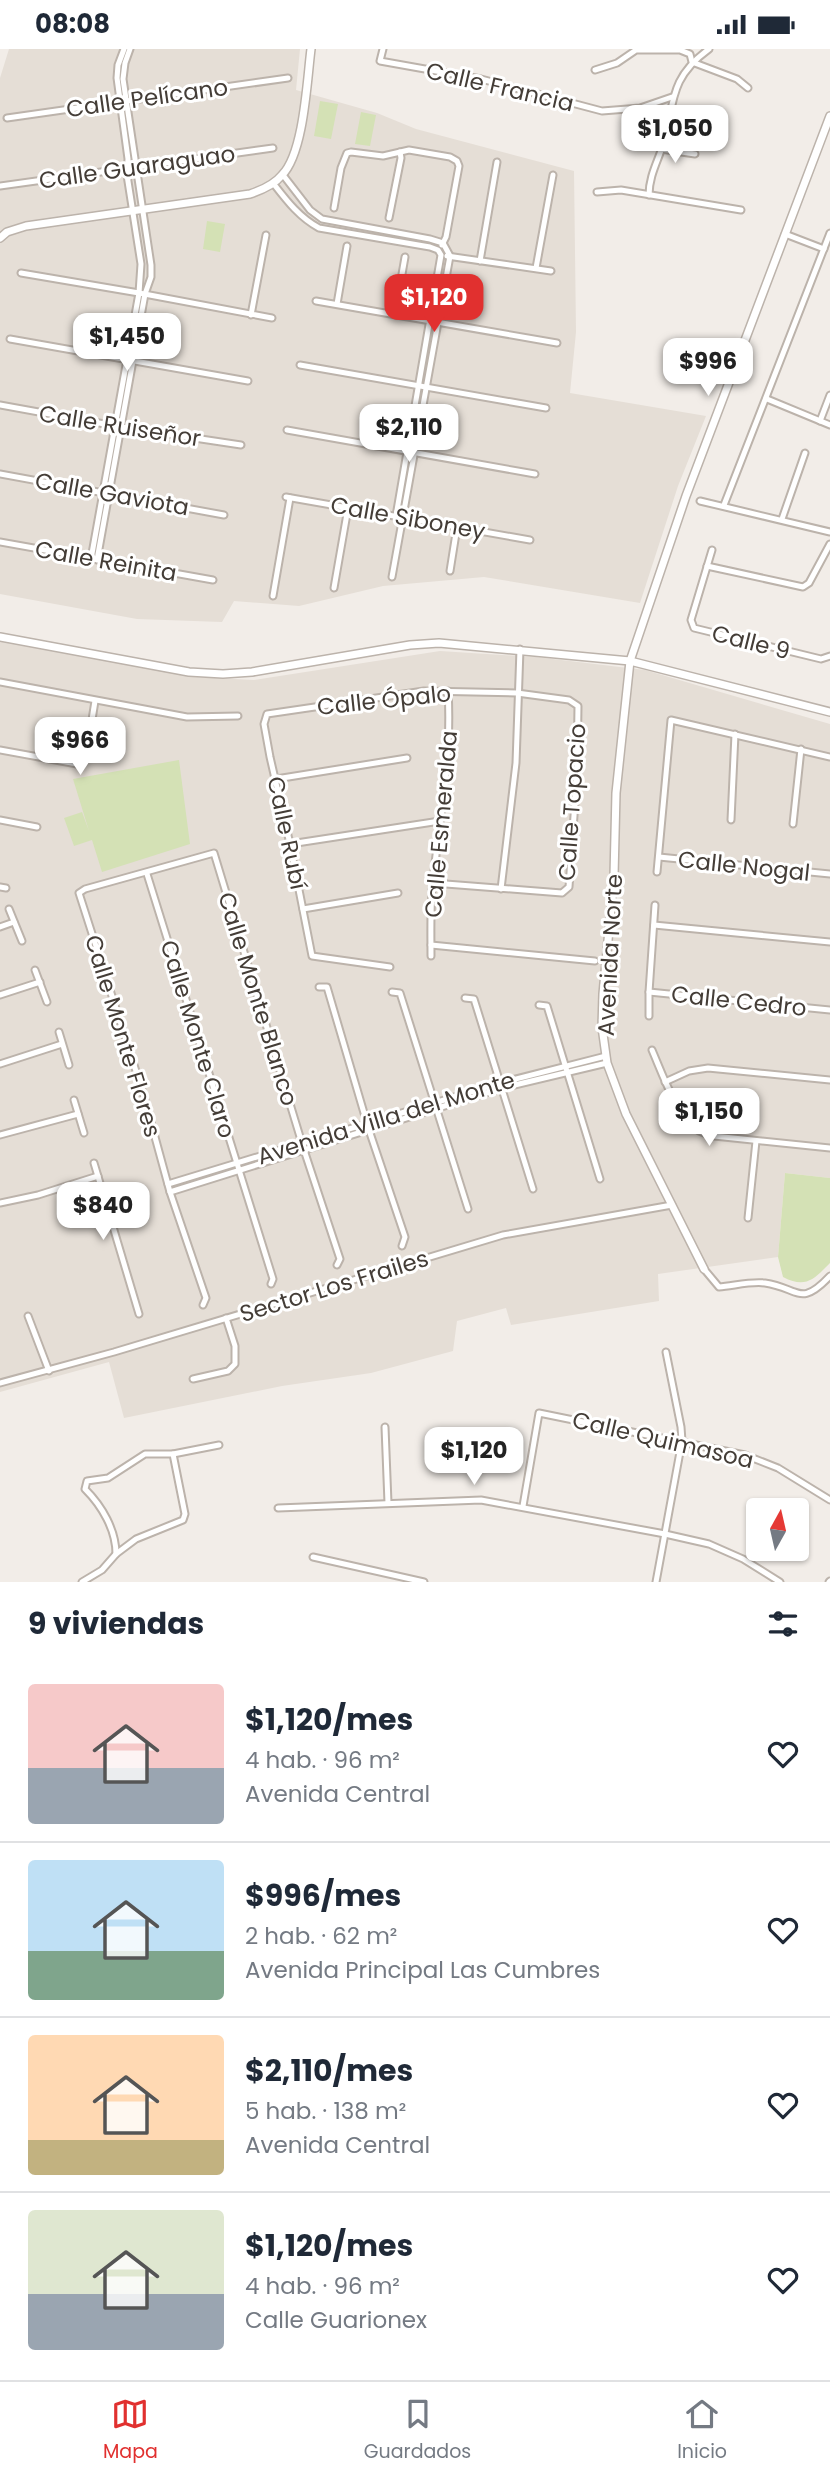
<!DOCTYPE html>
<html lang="es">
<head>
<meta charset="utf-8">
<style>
	body { margin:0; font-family:Poppins,sans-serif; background:#f2f2f3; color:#1f2937; height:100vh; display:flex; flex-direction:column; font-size:26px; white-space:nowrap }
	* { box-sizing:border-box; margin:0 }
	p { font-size:23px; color:#747a83 }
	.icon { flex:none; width:38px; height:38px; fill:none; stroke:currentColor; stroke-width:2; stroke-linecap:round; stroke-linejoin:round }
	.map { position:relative; height:1533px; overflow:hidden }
	.sheet { display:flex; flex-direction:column; background:#fff; flex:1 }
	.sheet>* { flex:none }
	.needle { width:46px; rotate:8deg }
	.fabs { position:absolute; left:746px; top:1449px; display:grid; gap:14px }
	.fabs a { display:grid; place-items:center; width:63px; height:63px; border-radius:7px; background:#fff; box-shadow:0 2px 5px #0004; font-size:35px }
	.price { position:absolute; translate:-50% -60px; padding:0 16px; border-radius:14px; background:#fff; color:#222; font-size:23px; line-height:46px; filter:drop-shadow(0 2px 4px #0008) }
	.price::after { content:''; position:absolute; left:50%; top:42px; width:21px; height:16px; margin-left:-10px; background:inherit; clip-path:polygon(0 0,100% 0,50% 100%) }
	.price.on { background:#e1302f; color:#fff }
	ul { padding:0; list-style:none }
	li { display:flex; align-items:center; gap:21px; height:175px; padding:0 28px }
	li+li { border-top:2px solid #e0e1e3 }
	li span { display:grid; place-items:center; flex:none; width:196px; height:140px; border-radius:7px; color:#555 }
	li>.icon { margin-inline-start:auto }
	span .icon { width:84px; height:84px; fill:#fffc; stroke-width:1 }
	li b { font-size:30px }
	h2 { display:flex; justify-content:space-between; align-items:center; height:84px; padding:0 28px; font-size:30px }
	.status { display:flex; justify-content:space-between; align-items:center; height:49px; padding:0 35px; background:#fff; direction:ltr }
	.status svg { height:19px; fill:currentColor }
	.tab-bar { display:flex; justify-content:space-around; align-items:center; height:98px; border-top:2px solid #e0e1e3; background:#fff; font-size:19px; color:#747a83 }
	.tab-bar a { display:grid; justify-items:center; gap:4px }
	.tab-bar .on { color:#e1302f }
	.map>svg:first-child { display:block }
	.residential { fill:#e5ded6 }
	.green { fill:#d4e1b5 }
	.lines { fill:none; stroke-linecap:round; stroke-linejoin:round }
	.minor-casing { stroke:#bcb3ab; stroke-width:9 }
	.tertiary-casing { stroke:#bcb3ab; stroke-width:10 }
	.minor { stroke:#fff; stroke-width:5 }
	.tertiary { stroke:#fff; stroke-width:7 }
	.labels { text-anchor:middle; stroke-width:6; stroke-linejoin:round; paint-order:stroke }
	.street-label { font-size:23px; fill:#443d37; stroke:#fff }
</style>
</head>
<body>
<div class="status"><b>08:08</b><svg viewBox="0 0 49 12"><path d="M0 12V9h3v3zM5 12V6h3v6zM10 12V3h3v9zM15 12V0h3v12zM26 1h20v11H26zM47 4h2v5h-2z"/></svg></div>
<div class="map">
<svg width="830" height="1533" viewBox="0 0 830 1533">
	<rect width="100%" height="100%" fill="#f2ede8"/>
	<g class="residential">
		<path d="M9,0h291l-4,41 81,23 39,16 158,42 2,161 -6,61 136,23 -28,70 -38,117 -156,-26 -101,9 -84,20 -65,-5 -12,21 -85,-3 -137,-25v-516z"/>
		<path d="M0,590l194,38 60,3 186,-29 96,6 109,13 185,54v454l-45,-5 -7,84 -120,17 1,27 -148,24 -5,-17 -49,13 -4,30 -82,22 -89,13 -158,32 -15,-56 -109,30z"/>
	</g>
	<g class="green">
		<path d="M320,52l18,3 -7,35 -17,-3z"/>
		<path d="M361,63l15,3 -6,31 -15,-2z"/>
		<path d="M207,172l18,3 -5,28 -17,-3z"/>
		<path d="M179,711l11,84 -88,28 -10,-32 -18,6 -10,-28 18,-6 7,19 -16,-52z"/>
		<path d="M785,1124l45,5v85c-16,16 -24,26 -47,14l-5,-20z"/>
	</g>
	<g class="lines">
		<defs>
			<g id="minor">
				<path d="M383,0l-3,12 101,18 121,32 38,-3 32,-11"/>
				<path d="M595,21l22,-7 19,-13h44l10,4 2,8 45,17 11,9"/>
				<path d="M7,69l281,-40"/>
				<path d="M661,100l34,5"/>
				<path d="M283,126l27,35 12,9 108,20 13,4 7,13 -58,321"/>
				<path d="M273,134c14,18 26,34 46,45l111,19 8,3 3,5 -45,261"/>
				<path d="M0,137l273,-38"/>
				<path d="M597,143l24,-2 120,20"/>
				<path d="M649,146c0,-21 11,-37 16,-57 9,-40 7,-62 44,-89"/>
				<path d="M334,159l7,-40 6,-15 4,-1 32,4 26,-6 41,7 7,4 2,5 -13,71 -4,8"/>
				<path d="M389,169l12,-60 -1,-6"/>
				<path d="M785,185l39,15"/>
				<path d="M447,207l104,15"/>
				<path d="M480,212l17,-99"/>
				<path d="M536,219l17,-93"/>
				<path d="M21,224l118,20 133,25"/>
				<path d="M316,252l241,42"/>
				<path d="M337,255l10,-58"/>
				<path d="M395,265l10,-57"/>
				<path d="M251,266l15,-80"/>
				<path d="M10,290l238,42"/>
				<path d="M300,316l246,43"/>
				<path d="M767,350l63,26"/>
				<path d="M0,356l121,22 120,18"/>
				<path d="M820,372l10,-26"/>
				<path d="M287,381l248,44"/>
				<path d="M0,425l224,41"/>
				<path d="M286,448l244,43"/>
				<path d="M700,452l130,31"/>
				<path d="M724,456l106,-272"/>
				<path d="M782,470l23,-66"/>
				<path d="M0,493l213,38"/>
				<path d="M712,501l-21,70 3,8 127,31 9,-3"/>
				<path d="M91,510l48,-266 2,-29 -14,-89 1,-16 -11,-81 1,-13 6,-16"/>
				<path d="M97,511l48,-266 6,-17v-12l-28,-186 2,-16 5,-14"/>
				<path d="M707,517l96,21 6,-4 21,-39"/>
				<path d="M450,522l7,-44"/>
				<path d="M334,539l14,-80"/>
				<path d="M273,547l17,-98"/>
				<path d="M0,633l187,35 51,-1"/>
				<path d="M0,701l77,14 9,-7 9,-56"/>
				<path d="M276,730l131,-21"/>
				<path d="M0,771l37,7"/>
				<path d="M731,771l4,-86"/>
				<path d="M793,775l8,-75"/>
				<path d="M290,795l150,-23"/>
				<path d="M659,808l171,17"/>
				<path d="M657,823l14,-152 159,37"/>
				<path d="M147,825l126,405 -2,5"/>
				<path d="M0,838l6,1"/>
				<path d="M501,840l15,-126 4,-114"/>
				<path d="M9,860l13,32"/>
				<path d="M303,860l95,-16"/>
				<path d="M654,876l176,17"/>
				<path d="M0,878l14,-5"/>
				<path d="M431,896l164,16"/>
				<path d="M431,907c0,-25 -1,-51 2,-76 7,-63 19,-125 15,-189"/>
				<path d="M390,918l-78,-11 -22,-112 -20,-87 -6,-33 3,-10 157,-23 93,2 52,7 9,6 -1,67 -8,114 -7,6 -129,-10"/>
				<path d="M35,921l12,32"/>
				<path d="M319,938h8l42,143 36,107 -3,9"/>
				<path d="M392,943l8,1 68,216"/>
				<path d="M649,943l181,18"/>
				<path d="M0,946l40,-13"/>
				<path d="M465,949l9,1 59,190"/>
				<path d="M539,956l8,1 53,173"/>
				<path d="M649,967v-24l6,-87"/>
				<path d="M59,983l10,33"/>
				<path d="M652,1001c10,23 25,67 47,81 4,2 10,4 15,5l116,12"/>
				<path d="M0,1015l62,-20"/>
				<path d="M665,1033l24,-11 19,-3 122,12"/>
				<path d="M74,1051l10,33"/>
				<path d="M0,1086l78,-21"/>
				<path d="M94,1114l45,151"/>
				<path d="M168,1135l332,-101 106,-27"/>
				<path d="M170,1143l332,-104 105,-25"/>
				<path d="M0,1154l38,-8 60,-19"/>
				<path d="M748,1169l8,-77"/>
				<path d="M704,1220l15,18c14,-1 32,-6 46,-4 34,5 35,25 65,-7"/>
				<path d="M203,1256l3,-7 -36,-106 -27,-99 -64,-200 6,-4 129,-36 90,297 36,109 -3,6"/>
				<path d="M28,1267l21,55"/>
				<path d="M193,1330l35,-8 7,-7v-18l-9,-28"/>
				<path d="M0,1334l114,-31 389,-117 169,-30"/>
				<path d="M385,1378l3,76"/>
				<path d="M523,1457l16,-93 206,42 33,13 52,32"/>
				<path d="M278,1459l203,-8 184,34 44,10 34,15 37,23"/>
				<path d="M116,1505c0,-24 -14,-48 -31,-65l2,-8 21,-3 37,-24h28l46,-9"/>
				<path d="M313,1508l111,25"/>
				<path d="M82,1533l20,-12 14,-16 20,-15 47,-19 2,-6 -12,-60"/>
				<path d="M656,1533l26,-141 -1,-14 -15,-75"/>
				<path d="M829,1533l1,-1"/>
			</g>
			<g id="tertiary">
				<path d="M0,189l7,-6 19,-6 224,-32c12,-4 24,-9 32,-19 22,-22 25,-95 29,-126"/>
				<path d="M0,588l189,35 34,2 29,-2 158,-27 29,-2 191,18 200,51"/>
				<path d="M704,1220l-78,-155 -19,-51 -5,-36 1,-33 11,-118 2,-83 14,-132 56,-165 144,-380"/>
			</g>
		</defs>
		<use href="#minor" class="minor-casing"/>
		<use href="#tertiary" class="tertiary-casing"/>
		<use href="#minor" class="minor"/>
		<use href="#tertiary" class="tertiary"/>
	</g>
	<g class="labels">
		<g class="street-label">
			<text transform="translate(500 38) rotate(13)" y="8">Calle Francia</text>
			<text transform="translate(147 49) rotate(-8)" y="8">Calle Pelícano</text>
			<text transform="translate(137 118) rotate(-8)" y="8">Calle Guaraguao</text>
			<text transform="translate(120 377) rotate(9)" y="8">Calle Ruiseñor</text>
			<text transform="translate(112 445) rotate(10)" y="8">Calle Gaviota</text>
			<text transform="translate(408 469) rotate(10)" y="8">Calle Siboney</text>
			<text transform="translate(106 512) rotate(10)" y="8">Calle Reinita</text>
			<text transform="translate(751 593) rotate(14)" y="8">Calle 9</text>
			<text transform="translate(384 651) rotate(-6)" y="8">Calle Ópalo</text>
			<text transform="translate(572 753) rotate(-86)" y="8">Calle Topacio</text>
			<text transform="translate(441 775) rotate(-85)" y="8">Calle Esmeralda</text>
			<text transform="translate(287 784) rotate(78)" y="8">Calle Rubí</text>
			<text transform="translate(744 817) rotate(6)" y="8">Calle Nogal</text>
			<text transform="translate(610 906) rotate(-87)" y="8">Avenida Norte</text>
			<text transform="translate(258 950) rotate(73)" y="8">Calle Monte Blanco</text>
			<text transform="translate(739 952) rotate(6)" y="8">Calle Cedro</text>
			<text transform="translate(123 987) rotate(73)" y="8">Calle Monte Flores</text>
			<text transform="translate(198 990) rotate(73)" y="8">Calle Monte Claro</text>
			<text transform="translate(386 1069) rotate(-17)" y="8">Avenida Villa del Monte</text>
			<text transform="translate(334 1237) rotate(-17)" y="8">Sector Los Frailes</text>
			<text transform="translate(663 1391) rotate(13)" y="8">Calle Quimasoa</text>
		</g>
	</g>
</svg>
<div class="fabs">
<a><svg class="needle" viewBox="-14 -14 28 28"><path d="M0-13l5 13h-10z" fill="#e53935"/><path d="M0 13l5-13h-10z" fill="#747a83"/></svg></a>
</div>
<b class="price" style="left:675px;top:116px">$1,050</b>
<b class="price on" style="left:434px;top:285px">$1,120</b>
<b class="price" style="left:127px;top:324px">$1,450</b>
<b class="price" style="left:708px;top:349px">$996</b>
<b class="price" style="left:409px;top:415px">$2,110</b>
<b class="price" style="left:80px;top:728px">$966</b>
<b class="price" style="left:709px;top:1099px">$1,150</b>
<b class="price" style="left:103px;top:1193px">$840</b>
<b class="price" style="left:474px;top:1438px">$1,120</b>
</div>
<section class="sheet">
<h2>9 viviendas<svg class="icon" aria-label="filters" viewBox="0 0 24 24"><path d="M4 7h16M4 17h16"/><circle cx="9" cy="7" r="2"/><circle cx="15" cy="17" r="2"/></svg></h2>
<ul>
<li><span style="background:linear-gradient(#f6c9c9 60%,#9aa5b1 0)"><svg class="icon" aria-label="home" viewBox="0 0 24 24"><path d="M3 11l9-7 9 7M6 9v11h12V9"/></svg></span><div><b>$1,120/mes</b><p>4 hab. · 96 m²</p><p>Avenida Central</p></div><svg class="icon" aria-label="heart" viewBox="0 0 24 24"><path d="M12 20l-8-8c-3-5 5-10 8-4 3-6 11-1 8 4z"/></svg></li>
<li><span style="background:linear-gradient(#bfe0f5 65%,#7fa58c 0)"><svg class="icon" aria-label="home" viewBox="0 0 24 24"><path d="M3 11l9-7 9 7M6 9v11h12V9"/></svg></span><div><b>$996/mes</b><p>2 hab. · 62 m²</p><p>Avenida Principal Las Cumbres</p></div><svg class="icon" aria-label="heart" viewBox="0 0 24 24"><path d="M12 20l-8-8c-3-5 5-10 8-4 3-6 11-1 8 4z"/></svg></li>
<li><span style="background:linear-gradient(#ffd9b3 75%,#c2b280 0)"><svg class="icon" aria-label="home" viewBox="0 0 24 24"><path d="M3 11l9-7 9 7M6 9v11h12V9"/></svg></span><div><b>$2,110/mes</b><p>5 hab. · 138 m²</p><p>Avenida Central</p></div><svg class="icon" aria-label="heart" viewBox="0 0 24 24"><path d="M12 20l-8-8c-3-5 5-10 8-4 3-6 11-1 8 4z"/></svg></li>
<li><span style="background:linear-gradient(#dfe7d0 60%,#9aa5b1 0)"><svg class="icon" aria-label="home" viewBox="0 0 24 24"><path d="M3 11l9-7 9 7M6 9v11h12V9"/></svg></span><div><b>$1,120/mes</b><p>4 hab. · 96 m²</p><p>Calle Guarionex</p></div><svg class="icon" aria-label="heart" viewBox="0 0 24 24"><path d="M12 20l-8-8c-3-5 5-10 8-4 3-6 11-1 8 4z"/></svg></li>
</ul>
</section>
<nav class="tab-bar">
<a class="on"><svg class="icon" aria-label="map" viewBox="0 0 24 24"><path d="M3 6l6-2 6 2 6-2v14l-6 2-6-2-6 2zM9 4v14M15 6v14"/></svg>Mapa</a>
<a><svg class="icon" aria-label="saved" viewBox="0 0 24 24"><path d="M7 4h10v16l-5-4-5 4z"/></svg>Guardados</a>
<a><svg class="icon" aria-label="home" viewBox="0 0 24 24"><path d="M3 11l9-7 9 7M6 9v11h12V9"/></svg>Inicio</a>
</nav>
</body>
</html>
